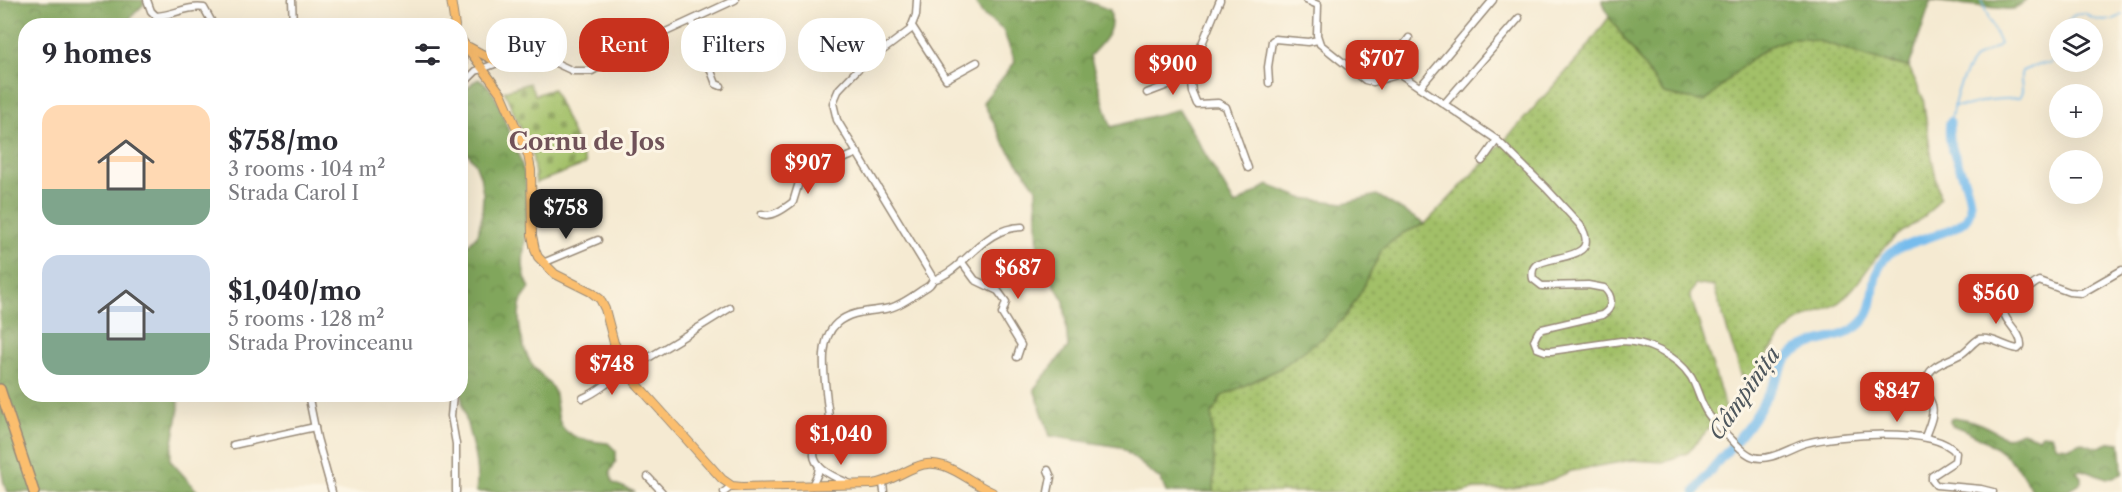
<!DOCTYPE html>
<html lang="en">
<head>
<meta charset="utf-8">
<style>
	body { margin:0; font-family:"Libre Caslon Text",serif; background:#f2f2f3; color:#2b2b33; height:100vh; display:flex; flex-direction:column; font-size:22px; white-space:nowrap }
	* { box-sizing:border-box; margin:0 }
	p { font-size:20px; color:#7c7c81 }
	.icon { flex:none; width:33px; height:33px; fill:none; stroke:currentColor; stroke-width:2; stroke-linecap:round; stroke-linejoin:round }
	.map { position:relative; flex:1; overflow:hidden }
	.sheet { position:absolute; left:18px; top:18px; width:450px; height:384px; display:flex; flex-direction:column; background:#fff; border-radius:24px; box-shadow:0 6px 24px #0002 }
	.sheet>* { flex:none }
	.top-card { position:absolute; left:486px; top:18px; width:570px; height:54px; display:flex; gap:12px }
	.buttons { position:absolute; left:2049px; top:18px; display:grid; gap:12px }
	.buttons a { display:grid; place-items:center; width:54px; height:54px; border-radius:50%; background:#fff; box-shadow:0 6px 24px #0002; font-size:30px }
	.price { position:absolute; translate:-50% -51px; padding:0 14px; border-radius:12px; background:#c8321e; color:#fff; font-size:20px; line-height:39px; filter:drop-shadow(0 2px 3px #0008) }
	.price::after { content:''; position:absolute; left:50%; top:36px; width:18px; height:14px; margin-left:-9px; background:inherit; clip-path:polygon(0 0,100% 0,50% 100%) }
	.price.current { background:#222; color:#fff }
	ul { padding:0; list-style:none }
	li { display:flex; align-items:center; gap:18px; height:150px; padding:0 24px }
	li span { display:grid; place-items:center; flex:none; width:168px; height:120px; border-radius:18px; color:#555 }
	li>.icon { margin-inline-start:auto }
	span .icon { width:72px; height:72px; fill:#fffc; stroke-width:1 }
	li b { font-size:26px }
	h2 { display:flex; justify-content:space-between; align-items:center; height:72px; padding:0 24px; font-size:26px }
	.pill { padding:0 21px; border-radius:24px; background:#fff; box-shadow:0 6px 24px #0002; font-size:21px; line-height:54px }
	.pill.current { background:#c8321e; color:#fff }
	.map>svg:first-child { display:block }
	.grass { fill:url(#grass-dots); stroke:#6e7543; stroke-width:1.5 }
	.forest { fill:url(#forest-crowns); stroke:#5e683d; stroke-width:1.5 }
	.cemetery { fill:url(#cemetery-stones); stroke:#6e7543; stroke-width:1.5 }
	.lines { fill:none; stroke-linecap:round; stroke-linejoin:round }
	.stream { stroke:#76bced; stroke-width:1.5 }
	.river { stroke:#76bced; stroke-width:9 }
	.minor-casing { stroke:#988a78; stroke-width:9 }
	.major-casing { stroke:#988a78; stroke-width:10 }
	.highway-casing { stroke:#988a78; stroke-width:12 }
	.minor { stroke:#fff; stroke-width:6 }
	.major { stroke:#fbbe6e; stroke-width:8 }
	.highway { stroke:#fbbe6e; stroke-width:9 }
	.labels { text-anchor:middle; stroke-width:6; stroke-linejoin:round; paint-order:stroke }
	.water-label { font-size:22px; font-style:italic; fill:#4d565c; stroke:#fcf5e5 }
	.quarter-label { font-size:24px; font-weight:bold; fill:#705259; stroke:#fcf5e5 }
</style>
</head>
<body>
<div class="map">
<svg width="2122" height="492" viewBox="0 0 2122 492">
	<defs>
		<pattern id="grass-dots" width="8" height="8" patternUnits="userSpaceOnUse" patternTransform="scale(1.5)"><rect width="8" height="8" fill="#a2c068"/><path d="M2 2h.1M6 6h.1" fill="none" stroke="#859c55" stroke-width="1.8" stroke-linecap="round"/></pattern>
		<pattern id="forest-crowns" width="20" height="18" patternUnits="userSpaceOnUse" patternTransform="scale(1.5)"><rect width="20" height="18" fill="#81a65c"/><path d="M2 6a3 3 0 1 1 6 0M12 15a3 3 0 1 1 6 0" fill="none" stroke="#6b874b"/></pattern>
		<pattern id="cemetery-stones" width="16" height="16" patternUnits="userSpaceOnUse" patternTransform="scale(1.5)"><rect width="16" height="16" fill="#a2c068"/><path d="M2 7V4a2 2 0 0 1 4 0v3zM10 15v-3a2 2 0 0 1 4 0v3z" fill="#859c55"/></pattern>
	</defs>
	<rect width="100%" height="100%" fill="#fcf5e5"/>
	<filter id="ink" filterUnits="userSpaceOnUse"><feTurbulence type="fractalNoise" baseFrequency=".0167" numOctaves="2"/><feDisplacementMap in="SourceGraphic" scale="12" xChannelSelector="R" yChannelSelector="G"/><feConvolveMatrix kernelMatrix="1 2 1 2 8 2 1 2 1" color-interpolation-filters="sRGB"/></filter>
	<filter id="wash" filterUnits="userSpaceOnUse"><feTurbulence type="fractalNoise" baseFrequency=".008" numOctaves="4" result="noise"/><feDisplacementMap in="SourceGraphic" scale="24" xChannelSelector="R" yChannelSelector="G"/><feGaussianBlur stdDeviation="1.35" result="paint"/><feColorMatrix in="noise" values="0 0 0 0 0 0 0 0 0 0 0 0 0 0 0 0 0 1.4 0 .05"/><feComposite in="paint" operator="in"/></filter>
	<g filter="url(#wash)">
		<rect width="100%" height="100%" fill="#f5ead2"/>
		<path class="grass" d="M1609,17l55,77 41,8c23,-22 46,-48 75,-60 25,-10 61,6 85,14 14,5 30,8 44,11l14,31 7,50 10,50c-15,24 -33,27 -51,45 -19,18 -30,44 -51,60 -12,9 -32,11 -45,22 -19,16 -33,42 -48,62l-31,-100 -19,-3 -5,11 36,114 -39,44 -24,9 -31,-2 -61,11 -27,12 -39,6h-30l-14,3h-248l1,-23 -2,-54 10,-20 102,-58 21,-20 16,-25 21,-43 21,-16 22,-9 81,-85 77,-86z"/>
		<g class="forest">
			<path d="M0,0h143l1,4 -13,13 -3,8 -102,1v368l152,1 1,13 -9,52 28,32h-190l-4,-8 -4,-21z"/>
			<path d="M974,0h110l26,10c5,23 -6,30 -20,46l21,71 68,-18 56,96 33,-20 34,13 42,5 33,-8 48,29 -22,9 -21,16 -21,43 -16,25 -21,20 -47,33 -55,26 -10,19 2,54 -1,23h-47l-5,-12 -41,-33 -70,-11 -16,-47 34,-42 -4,-46 -26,-43 -2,-70 -31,-43 -22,-43 32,-40 -12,-32 -21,-16z"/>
			<path d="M1602,0h424l-12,10 -83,-9 -22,66c-14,-3 -30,-6 -44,-11 -24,-8 -60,-24 -85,-14 -29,11 -52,39 -75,60l-41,-8 -55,-77z"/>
			<path d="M479,79c14,7 21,27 26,42 7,19 17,37 20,57 2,18 3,38 1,56 -2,21 -7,35 4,54 -2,4 -6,8 -8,12 -7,17 0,51 11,66 6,8 17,15 21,25 4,12 1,29 11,39 10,10 30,12 43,13l8,8v10l-6,11 3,11 22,9h-159c5,-35 -12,-65 -15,-100l-1,-142 8,-5 10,-11 4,-20 1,-20 -3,-18 -5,-13 -9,-12 1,-27 -7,-28 13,-14z"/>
			<path d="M1954,417c23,4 33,9 52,21l16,-6 17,6 3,-4 9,1 6,11 13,1 11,-5 16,6 14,-6 9,1 2,31 -15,5 -25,-9 -6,1 5,6v5l-13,9 -34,1c-8,-8 -11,-19 -19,-27 -17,-19 -39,-31 -63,-40l-2,-3 1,-4z"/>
		</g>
		<path class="cemetery" d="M529,83l6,12 18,-6 33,75 -50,19 -4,-30 -28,-62z"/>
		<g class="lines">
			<g class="stream">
				<path d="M2064,28c5,-10 9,-15 21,-15 11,10 25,10 37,2"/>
				<path d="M2060,39v8"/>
				<path d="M1953,106h12l24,-6 30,-2c7,-7 -1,-18 3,-27l17,-7h11l6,-7 4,-8"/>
				<path d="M1950,122c5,-22 10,-46 25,-63 7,-8 18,-8 25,-15l-19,-44"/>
			</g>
			<path class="river" d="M1695,492c15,-25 37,-44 54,-67 11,-14 19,-32 28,-47 4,-7 8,-18 14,-23 21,-19 54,-12 73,-35 15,-18 3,-46 25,-66 16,-14 73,-20 80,-40 6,-17 -13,-52 -18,-69 -2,-8 -2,-15 -1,-23"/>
		</g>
	</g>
	<g filter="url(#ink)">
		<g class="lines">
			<defs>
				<g id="minor">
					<path d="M147,0l4,11 5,5c16,0 32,-11 48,-8l10,18"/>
					<path d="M292,0l1,26"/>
					<path d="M1220,0l-30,73 2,19 5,12 21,-1 8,4 22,61"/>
					<path d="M1306,0l12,5 -1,30 3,9 45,36 8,2 27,-8 97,66 49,48 34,37c24,37 -33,29 -45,41 -3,3 -3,8 -2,13l9,7 46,-1 16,3c9,8 10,20 -2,27l-60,14 -4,3 -4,8 3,8 8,3h6l70,-10c24,0 56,14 70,36 7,12 9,26 17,37 7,10 16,18 25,27 6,6 13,14 21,16 16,5 37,-10 52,-14 30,-8 130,-18 150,10l-1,8 -23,15v4l4,5 45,4 12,3"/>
					<path d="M692,21l24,63 5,2"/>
					<path d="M912,26l34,53 31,-17"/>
					<path d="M1394,74l-1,-14 16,-22"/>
					<path d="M1269,83l-1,-16 4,-26 3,-2 33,3 10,-2"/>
					<path d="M461,86l15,-15 54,-20 43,20h19l52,-29 91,-42"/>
					<path d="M1420,87l73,-87"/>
					<path d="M1147,93l42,-16"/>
					<path d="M1445,103l74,-85"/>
					<path d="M1482,161l15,-21"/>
					<path d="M762,214c10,4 23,-6 31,-12l7,-23 5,-5 53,-21"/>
					<path d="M961,261l14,19 23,11 8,11 -4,12 19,31 -4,12"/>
					<path d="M543,263l55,-23"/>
					<path d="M933,280c34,-11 48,-52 89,-53"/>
					<path d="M308,394l9,44 15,54"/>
					<path d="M453,394l-2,22 5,28v48"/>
					<path d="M583,398c13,-5 21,-13 32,-20 38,-23 77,-46 115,-70"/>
					<path d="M1925,437c3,-9 10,-22 7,-32 -2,-6 -6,-11 -6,-18 -1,-23 21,-25 35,-33 7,-4 11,-11 18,-15 15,-2 25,8 39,10l3,-3c2,-17 -31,-31 -11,-47 4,-3 9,-4 13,-7 6,-3 10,-8 16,-11l30,11 13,1 40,-23"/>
					<path d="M233,445l82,-18"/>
					<path d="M1048,470l3,7 -3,15"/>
					<path d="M648,477l14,15"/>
					<path d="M883,483l1,9"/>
					<path d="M850,484c-13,-6 -42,-16 -35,-36 2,-8 9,-15 13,-24 2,-7 0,-15 -1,-23 -2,-23 -10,-60 10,-78 15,-13 35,-11 53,-15 11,-3 22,-11 32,-18 5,-3 10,-5 11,-12l-96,-158 -4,-17 6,-14 19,-20 52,-39 6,-15 1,-15"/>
					<path d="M812,486l6,-13 1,-7"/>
					<path d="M724,492l8,-6"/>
				</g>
				<g id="major">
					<path d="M451,0l4,26"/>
					<path d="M460,38l42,57 26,60 3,15 1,65 3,15 3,7 17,17 36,18 9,7 5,10 9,34 22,40 86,96 10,7 10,1 131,-3c17,-2 27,-11 43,-17 27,-13 52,15 76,25"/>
					<path d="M469,47l28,15"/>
					<path d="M462,85l1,-42"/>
				</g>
				<path id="highway" d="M0,389l34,103"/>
			</defs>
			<use href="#minor" class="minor-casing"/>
			<use href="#major" class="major-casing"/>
			<use href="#highway" class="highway-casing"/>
			<use href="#minor" class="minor"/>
			<use href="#major" class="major"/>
			<use href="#highway" class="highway"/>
		</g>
	</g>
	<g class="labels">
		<g class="water-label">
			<text transform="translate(1744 393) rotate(-55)" y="8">Câmpinița</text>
		</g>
		<g class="quarter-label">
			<text x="587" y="150">Cornu de Jos</text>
		</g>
	</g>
</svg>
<div class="buttons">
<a><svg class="icon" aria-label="layers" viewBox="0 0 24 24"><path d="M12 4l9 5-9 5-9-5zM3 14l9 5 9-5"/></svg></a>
<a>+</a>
<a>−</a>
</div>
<b class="price" style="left:1382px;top:91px">$707</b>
<b class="price" style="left:1173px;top:96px">$900</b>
<b class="price" style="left:808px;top:195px">$907</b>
<b class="price current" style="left:566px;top:240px">$758</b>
<b class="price" style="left:1018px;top:300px">$687</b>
<b class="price" style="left:1996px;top:325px">$560</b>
<b class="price" style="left:612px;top:396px">$748</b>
<b class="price" style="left:1897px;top:423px">$847</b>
<b class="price" style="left:841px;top:466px">$1,040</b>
<div class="top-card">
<a class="pill">Buy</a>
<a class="pill current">Rent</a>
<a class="pill">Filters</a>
<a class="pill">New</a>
</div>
<section class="sheet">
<h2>9 homes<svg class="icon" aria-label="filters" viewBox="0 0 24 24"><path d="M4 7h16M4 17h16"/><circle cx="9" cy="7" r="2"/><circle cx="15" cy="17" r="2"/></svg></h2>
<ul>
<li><span style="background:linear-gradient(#ffd9b3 70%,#7fa58c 0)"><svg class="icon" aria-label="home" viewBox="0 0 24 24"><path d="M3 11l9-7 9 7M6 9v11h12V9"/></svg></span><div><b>$758/mo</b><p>3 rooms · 104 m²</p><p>Strada Carol I</p></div></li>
<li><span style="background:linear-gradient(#c9d6e8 65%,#7fa58c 0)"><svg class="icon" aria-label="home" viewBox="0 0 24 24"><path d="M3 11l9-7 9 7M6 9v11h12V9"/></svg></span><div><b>$1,040/mo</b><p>5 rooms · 128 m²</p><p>Strada Provinceanu</p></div></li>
</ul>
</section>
</div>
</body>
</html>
